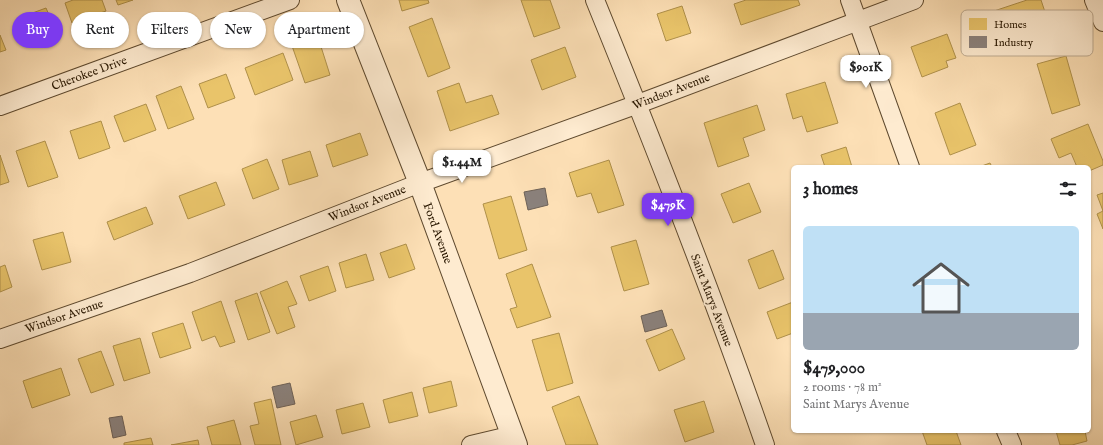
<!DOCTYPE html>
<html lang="en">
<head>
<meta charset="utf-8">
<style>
	body { margin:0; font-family:"IM FELL English",serif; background:#f6f6f6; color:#202124; height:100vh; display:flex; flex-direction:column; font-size:15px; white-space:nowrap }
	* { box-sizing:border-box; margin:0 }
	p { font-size:13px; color:#757577 }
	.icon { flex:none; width:22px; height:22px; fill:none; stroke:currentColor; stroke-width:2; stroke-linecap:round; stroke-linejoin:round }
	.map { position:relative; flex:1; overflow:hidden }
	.drawer { position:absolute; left:791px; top:165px; width:300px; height:268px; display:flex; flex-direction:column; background:#fff; border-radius:6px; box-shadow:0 1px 3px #0004 }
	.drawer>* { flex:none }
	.hud { position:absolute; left:12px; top:12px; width:380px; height:36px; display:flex; gap:8px }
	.price { position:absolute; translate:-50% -34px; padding:0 9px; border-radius:8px; background:#fff; color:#222; font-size:13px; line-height:26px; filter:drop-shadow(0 1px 2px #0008) }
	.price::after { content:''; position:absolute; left:50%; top:24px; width:12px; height:9px; margin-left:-6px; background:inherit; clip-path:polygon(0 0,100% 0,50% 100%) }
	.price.on { background:#7c3aed; color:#fff }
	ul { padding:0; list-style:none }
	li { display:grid; align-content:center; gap:8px; height:212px; padding:0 12px }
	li+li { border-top:1px solid #e0e0e0 }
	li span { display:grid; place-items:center; height:124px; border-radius:6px; color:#555 }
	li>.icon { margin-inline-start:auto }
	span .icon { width:72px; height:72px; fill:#fffc; stroke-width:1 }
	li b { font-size:17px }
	h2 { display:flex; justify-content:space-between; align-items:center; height:48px; padding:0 12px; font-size:17px }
	.pill { padding:0 14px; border-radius:18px; background:#fff; box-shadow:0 1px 3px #0004; font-size:14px; line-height:36px }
	.pill.on { background:#7c3aed; color:#fff }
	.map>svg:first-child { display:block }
	.homes { fill:#e9c46a; stroke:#af904a }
	.industry { fill:#8a817c; stroke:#6d6157 }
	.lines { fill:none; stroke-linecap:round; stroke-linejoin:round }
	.minor-casing { stroke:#5e492e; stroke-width:20 }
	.tertiary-casing { stroke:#5e492e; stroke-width:24 }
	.minor { stroke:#feebd0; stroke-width:18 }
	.tertiary { stroke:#feebd0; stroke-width:22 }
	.labels { text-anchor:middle; stroke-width:4; stroke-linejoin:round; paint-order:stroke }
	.street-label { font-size:12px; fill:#291701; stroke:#feebd0 }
	.key { fill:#feebd0; stroke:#beab92; stroke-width:1 }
	.key-label { font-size:11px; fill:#291701 }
</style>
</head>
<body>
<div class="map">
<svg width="1103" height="445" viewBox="0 0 1103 445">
	<rect width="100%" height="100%" fill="#fde0b6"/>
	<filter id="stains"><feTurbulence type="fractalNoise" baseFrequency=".005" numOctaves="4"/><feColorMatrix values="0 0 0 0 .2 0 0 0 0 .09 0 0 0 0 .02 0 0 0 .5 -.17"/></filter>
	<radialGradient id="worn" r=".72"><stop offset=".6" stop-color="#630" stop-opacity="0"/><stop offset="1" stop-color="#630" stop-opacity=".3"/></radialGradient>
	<g class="homes">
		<path d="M73,0h29l4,11 -34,12 -7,-20z"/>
		<path d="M116,0h17l-15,5z"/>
		<path d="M399,0h29l1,3 -27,8z"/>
		<path d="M521,0h29l10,28 -26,9z"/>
		<path d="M746,0h52l2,5 -59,20 -7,-21z"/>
		<path d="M1027,0h14l14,42 -24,8 -8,-24 -22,7 -7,-22z"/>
		<path d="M682,6l9,27 -25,8 -9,-27z"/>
		<path d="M46,8l9,21 -28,11 -8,-22z"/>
		<path d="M432,18l18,50 -22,9 -19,-50z"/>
		<path d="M317,34l13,41 -25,8 -14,-40z"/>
		<path d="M947,34l9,24 -10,3 2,6 -26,10 -11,-30z"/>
		<path d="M0,35l6,15 -6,2z"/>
		<path d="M565,47l11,30 -34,13 -11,-30z"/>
		<path d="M283,53l10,27 -38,15 -10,-27z"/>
		<path d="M1066,56l14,49 -28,9 -15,-50z"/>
		<path d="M226,74l9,24 -27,10 -9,-24z"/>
		<path d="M825,82l13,41 -31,9 -5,-16 -9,3 -7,-25z"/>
		<path d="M459,83l7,20 26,-8 7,19 -49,17 -13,-40z"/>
		<path d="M181,86l13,33 -26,10 -12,-33z"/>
		<path d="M960,103l16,42 -26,10 -15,-42z"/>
		<path d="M146,104l10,26 -32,12 -10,-26z"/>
		<path d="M757,105l8,25 -22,8 6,18 -31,11 -14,-44z"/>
		<path d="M101,121l9,27 -31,11 -9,-28z"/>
		<path d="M1088,124l15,37v4l-14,6v-4h-12l-6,-14 -12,5 -8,-19z"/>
		<path d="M360,133l8,22 -35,12 -7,-22z"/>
		<path d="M45,141l13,36 -30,10 -12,-36z"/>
		<path d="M846,147l6,20h-27l-4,-12z"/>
		<path d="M310,151l8,25 -29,9 -7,-25z"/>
		<path d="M0,155l9,27 -9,3z"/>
		<path d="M267,159l12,30 -26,10 -11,-30z"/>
		<path d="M609,160l15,45 -26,8 -7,-20 -14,4 -8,-24z"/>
		<path d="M990,163l2,4h-13z"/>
		<path d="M216,182l9,23 -37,14 -9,-23z"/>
		<path d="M749,183l12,29 -28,11 -12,-29z"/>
		<path d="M1103,193v18l-6,-16z"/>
		<path d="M511,196l16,54 -28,9 -16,-55z"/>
		<path d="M146,207l7,17 -39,16 -7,-18z"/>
		<path d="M1103,211v18l-6,-15z"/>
		<path d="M63,232l8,30 -29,8 -9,-30z"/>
		<path d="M636,240l13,44 -25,7 -13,-44z"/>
		<path d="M406,244l9,25 -26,9 -9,-25z"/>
		<path d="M773,250l11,29 -25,10 -11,-29z"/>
		<path d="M366,254l8,26 -28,8 -7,-25z"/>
		<path d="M532,264l19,53 -34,11 -7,-19 7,-2 -11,-33z"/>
		<path d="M5,265l7,22 -12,5v-25z"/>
		<path d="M328,266l8,25 -27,10 -9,-25z"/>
		<path d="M287,281l10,23 -9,3 7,20 -18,7 -17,-42z"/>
		<path d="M257,293l13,39 -22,8 -13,-39z"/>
		<path d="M221,301l14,41 -15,5 -5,-11 -13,5 -10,-29z"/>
		<path d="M793,302v31l-16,6 -10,-27z"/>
		<path d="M183,323l8,25 -31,10 -8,-25z"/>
		<path d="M672,329l13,30 -26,12 -13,-31z"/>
		<path d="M559,333l14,50 -26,8 -15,-51z"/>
		<path d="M140,338l10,35 -26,8 -11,-35z"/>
		<path d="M101,351l13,34 -23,8 -13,-34z"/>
		<path d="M61,368l9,27 -38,13 -9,-27z"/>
		<path d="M451,381l6,25 -28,7 -6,-25z"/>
		<path d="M412,392l6,24 -29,7 -6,-23z"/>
		<path d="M579,396l19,49h-32l-14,-38z"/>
		<path d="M271,399l10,46h-26l-5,-19 9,-2 -5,-21z"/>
		<path d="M704,401l10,31 -29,10 -11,-32z"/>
		<path d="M363,403l7,24 -28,7 -6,-24z"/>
		<path d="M316,415l7,22 -27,8 -6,-23z"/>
		<path d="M234,420l7,25h-29l-5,-18z"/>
		<path d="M922,431h34l5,14h-34z"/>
		<path d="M1056,431h29l2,10 -15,4h-12z"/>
		<path d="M151,438l2,7h-29v-2z"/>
		<path d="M198,440l1,5h-28z"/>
	</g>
	<g class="industry">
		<path d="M545,188l3,17 -20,5 -4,-18z"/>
		<path d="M662,310l5,16 -22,6 -4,-16z"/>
		<path d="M290,383l5,21 -18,4 -5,-21z"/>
		<path d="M122,416l4,19 -13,3 -4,-20z"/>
	</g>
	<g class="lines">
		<defs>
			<g id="minor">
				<path d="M595,0c60,147 118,295 170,445"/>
				<path d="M850,0l60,167"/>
				<path d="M1094,0l9,22"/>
				<path d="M0,106l290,-106"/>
				<path d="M0,339l190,-66 230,-90 218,-79 276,-104"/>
				<path d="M1006,431l6,14"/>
				<path d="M471,445l42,-10"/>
			</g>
			<path id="tertiary" d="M348,0l72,183 96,262"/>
		</defs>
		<use href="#minor" class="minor-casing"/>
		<use href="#tertiary" class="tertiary-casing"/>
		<use href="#minor" class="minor"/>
		<use href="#tertiary" class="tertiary"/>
	</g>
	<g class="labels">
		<g class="street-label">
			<text transform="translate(89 73) rotate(-20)" y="4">Cherokee Drive</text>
			<text transform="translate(671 91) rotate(-21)" y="4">Windsor Avenue</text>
			<text transform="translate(367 203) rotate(-21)" y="4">Windsor Avenue</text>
			<text transform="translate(438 233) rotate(70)" y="4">Ford Avenue</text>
			<text transform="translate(712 300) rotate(69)" y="4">Saint Marys Avenue</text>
			<text transform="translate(64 316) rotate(-19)" y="4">Windsor Avenue</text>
		</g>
	</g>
	<rect x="961" y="10" width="132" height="46" rx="6" class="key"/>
	<rect x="969" y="18" width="18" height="12" fill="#e9c46a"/>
	<rect x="969" y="36" width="18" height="12" fill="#8a817c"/>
	<g class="key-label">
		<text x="994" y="28">Homes</text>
		<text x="994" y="46">Industry</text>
	</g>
	<rect width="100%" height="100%" filter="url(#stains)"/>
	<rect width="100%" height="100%" fill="url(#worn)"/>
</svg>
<b class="price" style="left:866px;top:89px">$901K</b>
<b class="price" style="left:462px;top:184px">$1.44M</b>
<b class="price on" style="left:668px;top:227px">$479K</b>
<div class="hud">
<a class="pill on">Buy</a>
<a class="pill">Rent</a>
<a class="pill">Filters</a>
<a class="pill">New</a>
<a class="pill">Apartment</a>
</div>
<section class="drawer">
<h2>3 homes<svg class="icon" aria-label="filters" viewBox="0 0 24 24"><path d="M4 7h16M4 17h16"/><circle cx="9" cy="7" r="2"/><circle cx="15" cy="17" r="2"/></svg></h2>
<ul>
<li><span style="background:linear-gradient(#bfe0f5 70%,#9aa5b1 0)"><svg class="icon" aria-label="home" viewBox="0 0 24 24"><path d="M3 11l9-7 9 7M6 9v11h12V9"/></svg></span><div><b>$479,000</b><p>2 rooms · 78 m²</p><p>Saint Marys Avenue</p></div></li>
</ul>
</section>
</div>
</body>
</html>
